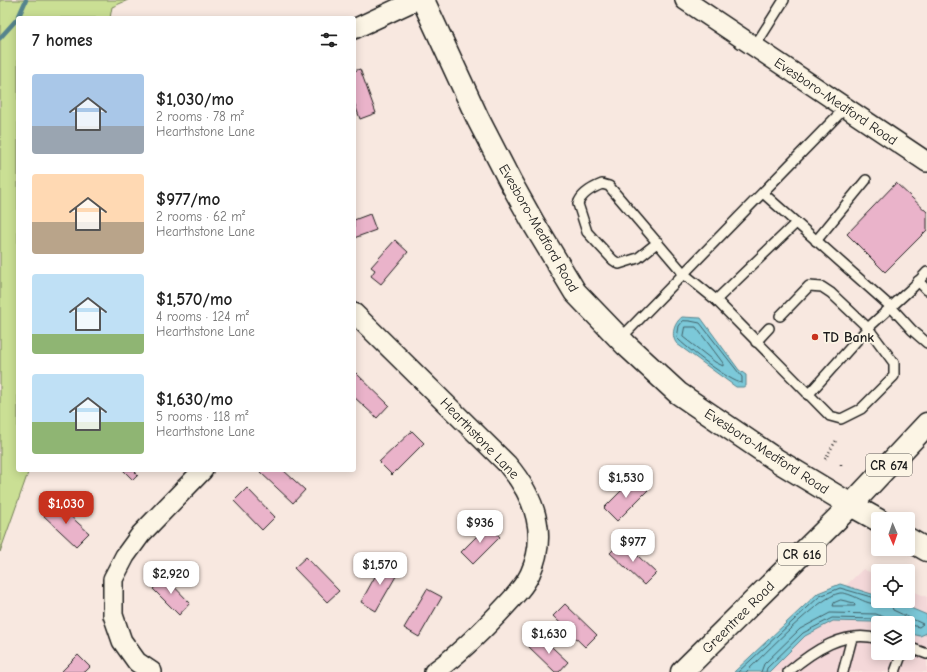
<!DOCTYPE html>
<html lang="en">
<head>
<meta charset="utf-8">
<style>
	body { margin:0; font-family:"Comic Neue",sans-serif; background:#f6f6f6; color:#222; height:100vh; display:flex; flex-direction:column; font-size:15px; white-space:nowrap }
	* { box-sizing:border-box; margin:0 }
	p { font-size:13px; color:#767676 }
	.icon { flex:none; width:22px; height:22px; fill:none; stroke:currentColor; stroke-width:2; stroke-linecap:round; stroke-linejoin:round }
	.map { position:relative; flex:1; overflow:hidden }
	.side { position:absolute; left:16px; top:16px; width:340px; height:456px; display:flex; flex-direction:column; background:#fff; border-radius:4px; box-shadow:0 2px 10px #0003 }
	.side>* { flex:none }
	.needle { width:26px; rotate:178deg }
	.tools { position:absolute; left:871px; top:512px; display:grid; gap:8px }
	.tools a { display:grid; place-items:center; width:44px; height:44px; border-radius:4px; background:#fff; box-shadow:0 2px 10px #0003; font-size:20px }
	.price { position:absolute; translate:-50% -34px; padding:0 9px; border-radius:8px; background:#fff; color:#222; font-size:13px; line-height:26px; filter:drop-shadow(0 1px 2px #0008) }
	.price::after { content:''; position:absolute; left:50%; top:24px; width:12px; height:9px; margin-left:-6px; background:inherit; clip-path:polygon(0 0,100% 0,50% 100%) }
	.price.active { background:#c8321e; color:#fff }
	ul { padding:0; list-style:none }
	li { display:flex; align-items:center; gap:12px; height:100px; padding:0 16px }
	li span { display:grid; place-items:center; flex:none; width:112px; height:80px; border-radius:4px; color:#555 }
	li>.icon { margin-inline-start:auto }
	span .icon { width:48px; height:48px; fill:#fffc; stroke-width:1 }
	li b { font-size:17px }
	h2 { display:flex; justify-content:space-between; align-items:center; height:48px; padding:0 16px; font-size:17px }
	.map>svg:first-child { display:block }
	.built { fill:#f4d8d9; fill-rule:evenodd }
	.green { fill:#cadf94; stroke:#737e58 }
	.water { fill:#7bc9d9; stroke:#55848d }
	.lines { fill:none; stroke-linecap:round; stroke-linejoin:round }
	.shore { stroke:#426168; stroke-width:1 }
	.stream { stroke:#55848d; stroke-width:4.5 }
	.building { fill:#eab3ca; stroke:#1c1c1c }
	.service-casing { stroke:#1c1c1c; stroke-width:12 }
	.minor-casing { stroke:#1c1c1c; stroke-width:22 }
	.tertiary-casing { stroke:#1c1c1c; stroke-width:25 }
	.primary-casing { stroke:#1c1c1c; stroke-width:25 }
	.path { stroke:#1c1c1c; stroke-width:2.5; stroke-dasharray:1 3; stroke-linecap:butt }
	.service { stroke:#fcf5e5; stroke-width:9 }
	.minor { stroke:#fcf5e5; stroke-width:19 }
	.tertiary { stroke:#fcf5e5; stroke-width:22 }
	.primary { stroke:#fcf5e5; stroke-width:22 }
	.poi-dot { fill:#c8321e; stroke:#fcf5e5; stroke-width:1.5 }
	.labels { text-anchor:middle; stroke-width:3.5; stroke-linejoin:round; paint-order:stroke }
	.shield { fill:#fcf5e5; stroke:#5f5d58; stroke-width:1 }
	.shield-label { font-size:13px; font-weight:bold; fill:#1c1c1c }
	.street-label { font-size:14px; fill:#1c1c1c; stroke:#fcf5e5 }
	.poi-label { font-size:14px; font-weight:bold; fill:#1c1c1c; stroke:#fcf5e5; text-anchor:start }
</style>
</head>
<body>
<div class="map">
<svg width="927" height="672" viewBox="0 0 927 672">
	<rect width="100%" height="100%" fill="#f8e8e0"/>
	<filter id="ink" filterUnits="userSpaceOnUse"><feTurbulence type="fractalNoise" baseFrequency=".025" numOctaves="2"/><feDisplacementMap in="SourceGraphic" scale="8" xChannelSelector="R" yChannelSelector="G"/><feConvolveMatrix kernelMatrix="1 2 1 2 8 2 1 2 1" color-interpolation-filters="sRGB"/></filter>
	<g filter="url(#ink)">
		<path class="built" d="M863,569l15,7v25h30v-12l19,8v75h-171zM878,623h30v30h-30z"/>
		<path class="green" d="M0,0h128l-16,7 -2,11h-92v452h11l-29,82z"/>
		<g class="water">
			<path d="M682,317l19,1 38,52 7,5v11l-3,1h-7l-59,-43c-7,-8 -3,-21 5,-27z"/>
			<path d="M840,584l38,12v5h16l33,14v18l-7,3 -12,-3v-10l-75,-2 -28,15 -36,36h-35l84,-79z"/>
		</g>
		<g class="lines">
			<g class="shore">
				<path d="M690,321l10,2 42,54v6c-10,0 -57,-36 -65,-45l2,-12 4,-5z"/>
				<path d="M685,327h11l27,36v3l-8,-4 -32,-25z"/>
				<path d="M841,600l13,3 1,3h-22l1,-3z"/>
				<path d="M890,601l3,9 30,14 -4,3 -11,-3"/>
				<path d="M738,672l82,-76 20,-8 38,11"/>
				<path d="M746,672c18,-17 73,-76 94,-79 14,-1 31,18 44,8"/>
				<path d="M761,672l3,-8 36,-35 30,-16 46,1 8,3 3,6"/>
				<path d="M766,672l1,-4 36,-35 29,-15 43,1 7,4"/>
			</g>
			<g class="stream">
				<path d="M18,18l8,-18"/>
				<path d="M0,38l18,-20"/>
			</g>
		</g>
		<g class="building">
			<path d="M360,69l16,44 -16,6 -6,-17v-31z"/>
			<path d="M896,183l31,29v18l-42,42 -38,-38z"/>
			<path d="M370,214l6,16 -22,8v-18z"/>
			<path d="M395,240l13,12 -27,32 -10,-8 4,-6 -4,-3z"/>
			<path d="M356,373l33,32 -12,13 -23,-21v-22z"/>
			<path d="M412,431l12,12 -32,32 -13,-13z"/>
			<path d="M123,470h15l-3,2 3,3 -5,5z"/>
			<path d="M262,470h21l22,20 -12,13 -33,-31z"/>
			<path d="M635,477l13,13 -31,31 -13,-13z"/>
			<path d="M247,488l28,29 -13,13 -28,-29z"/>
			<path d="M56,503l33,30 -13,13 -32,-30z"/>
			<path d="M488,525l12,12 -27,27 -12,-12z"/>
			<path d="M622,541l34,32 -12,12 -34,-32z"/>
			<path d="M306,557l33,34 -12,11 -33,-34z"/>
			<path d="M383,562l16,9 -23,40 -15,-9z"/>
			<path d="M163,575l27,28 -11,12 -26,-26 5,-5 -2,-2z"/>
			<path d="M427,589l15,8 -23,40 -15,-9z"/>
			<path d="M565,604l32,31 -12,12 -32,-31z"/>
			<path d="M540,636l28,26 -9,10h-4l-26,-25z"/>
			<path d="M78,655l12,12 -5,5h-24z"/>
		</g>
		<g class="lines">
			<defs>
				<g id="service">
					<path d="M755,46l29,-46"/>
					<path d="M763,193l128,114 22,-20 14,-15"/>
					<path d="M816,241l50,-61"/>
					<path d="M658,242l-20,16 -19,6 -6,-4 -26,-28 -9,-28c3,-10 14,-16 24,-20l7,2 75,88 32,26 114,116 11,3 20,-10 33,-33v-13l-26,-35 -60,67"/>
					<path d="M918,281l9,9"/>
					<path d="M716,300l80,-77"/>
					<path d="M780,316l29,-30 13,1 9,6 37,35 23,-21 21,23 15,13"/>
					<path d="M620,339l226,-232"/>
					<path d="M756,342l13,-14"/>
					<path d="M908,647l19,7"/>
					<path d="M788,672c25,-21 57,-43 90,-33"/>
					<path d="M843,672l9,-34"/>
					<path d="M895,672l7,-19"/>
				</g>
				<g id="minor">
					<path d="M685,0l242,162"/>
					<path d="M354,29l62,-29"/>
					<path d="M354,313l153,151c27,32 42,69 23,110 -7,15 -21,28 -32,40 -20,21 -40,41 -64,58"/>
					<path d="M152,672l-15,-10 -15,-21 -9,-26v-36l12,-23 16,-22 62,-64"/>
				</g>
				<path id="tertiary" d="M423,0l55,119 32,62 24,43 41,68 51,53 52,48 100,68 73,44"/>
				<g id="primary">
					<path d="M851,505l27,15"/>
					<path d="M908,539l19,11"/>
					<path d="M682,672l169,-167 76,-81"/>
				</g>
			</defs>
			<use href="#service" class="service-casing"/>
			<use href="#minor" class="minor-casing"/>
			<use href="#tertiary" class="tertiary-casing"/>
			<use href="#primary" class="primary-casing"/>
			<g class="path">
				<path d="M825,459l12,-20"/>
				<path d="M841,464v3"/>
			</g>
			<use href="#service" class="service"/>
			<use href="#minor" class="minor"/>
			<use href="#tertiary" class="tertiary"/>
			<use href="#primary" class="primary"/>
		</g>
	</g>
	<circle class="poi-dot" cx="815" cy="337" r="4"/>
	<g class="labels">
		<g class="shield">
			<rect x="866" y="454" width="46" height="22" rx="3"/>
			<rect x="778" y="543" width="48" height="22" rx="3"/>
		</g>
		<g class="shield-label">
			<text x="889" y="470">CR 674</text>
			<text x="802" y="559">CR 616</text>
		</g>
		<g class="street-label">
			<text transform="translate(836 101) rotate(34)" y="5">Evesboro-Medford Road</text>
			<text transform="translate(539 228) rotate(60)" y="5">Evesboro-Medford Road</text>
			<text transform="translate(480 438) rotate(46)" y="5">Hearthstone Lane</text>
			<text transform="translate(767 451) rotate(33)" y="5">Evesboro-Medford Road</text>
			<text transform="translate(738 617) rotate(-45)" y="5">Greentree Road</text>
		</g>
		<g class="poi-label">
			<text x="823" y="342">TD Bank</text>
		</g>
	</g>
</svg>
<div class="tools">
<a><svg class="needle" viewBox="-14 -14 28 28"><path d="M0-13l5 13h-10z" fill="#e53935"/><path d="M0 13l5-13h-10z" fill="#767676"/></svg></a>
<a><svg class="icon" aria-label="locate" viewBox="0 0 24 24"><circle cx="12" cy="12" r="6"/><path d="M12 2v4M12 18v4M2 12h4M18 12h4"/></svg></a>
<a><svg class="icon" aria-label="layers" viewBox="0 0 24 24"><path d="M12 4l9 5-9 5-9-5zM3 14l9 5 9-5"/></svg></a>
</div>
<b class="price" style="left:626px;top:499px">$1,530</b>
<b class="price active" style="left:66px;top:525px">$1,030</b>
<b class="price" style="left:480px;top:544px">$936</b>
<b class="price" style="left:633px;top:563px">$977</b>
<b class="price" style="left:380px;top:586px">$1,570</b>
<b class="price" style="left:171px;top:595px">$2,920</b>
<b class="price" style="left:549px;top:655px">$1,630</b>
<section class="side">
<h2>7 homes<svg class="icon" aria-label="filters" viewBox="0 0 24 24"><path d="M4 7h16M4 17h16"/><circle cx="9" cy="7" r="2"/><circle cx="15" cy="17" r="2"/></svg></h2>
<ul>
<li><span style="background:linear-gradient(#a9c7e8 65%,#9aa5b1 0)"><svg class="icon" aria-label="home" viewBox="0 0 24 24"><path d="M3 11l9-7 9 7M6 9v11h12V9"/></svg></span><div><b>$1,030/mo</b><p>2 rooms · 78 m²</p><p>Hearthstone Lane</p></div></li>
<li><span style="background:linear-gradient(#ffd9b3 60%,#b9a48a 0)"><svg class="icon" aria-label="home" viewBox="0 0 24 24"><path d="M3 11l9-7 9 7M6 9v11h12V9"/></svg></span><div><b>$977/mo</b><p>2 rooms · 62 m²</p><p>Hearthstone Lane</p></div></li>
<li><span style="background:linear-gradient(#bfe0f5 75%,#8fb573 0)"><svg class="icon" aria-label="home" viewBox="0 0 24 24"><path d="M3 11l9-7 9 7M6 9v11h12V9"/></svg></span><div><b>$1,570/mo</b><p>4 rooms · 124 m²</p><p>Hearthstone Lane</p></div></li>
<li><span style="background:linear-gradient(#bfe0f5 60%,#8fb573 0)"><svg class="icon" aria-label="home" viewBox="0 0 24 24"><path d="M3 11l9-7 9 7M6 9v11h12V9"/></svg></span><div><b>$1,630/mo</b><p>5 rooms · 118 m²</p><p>Hearthstone Lane</p></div></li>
</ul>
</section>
</div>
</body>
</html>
